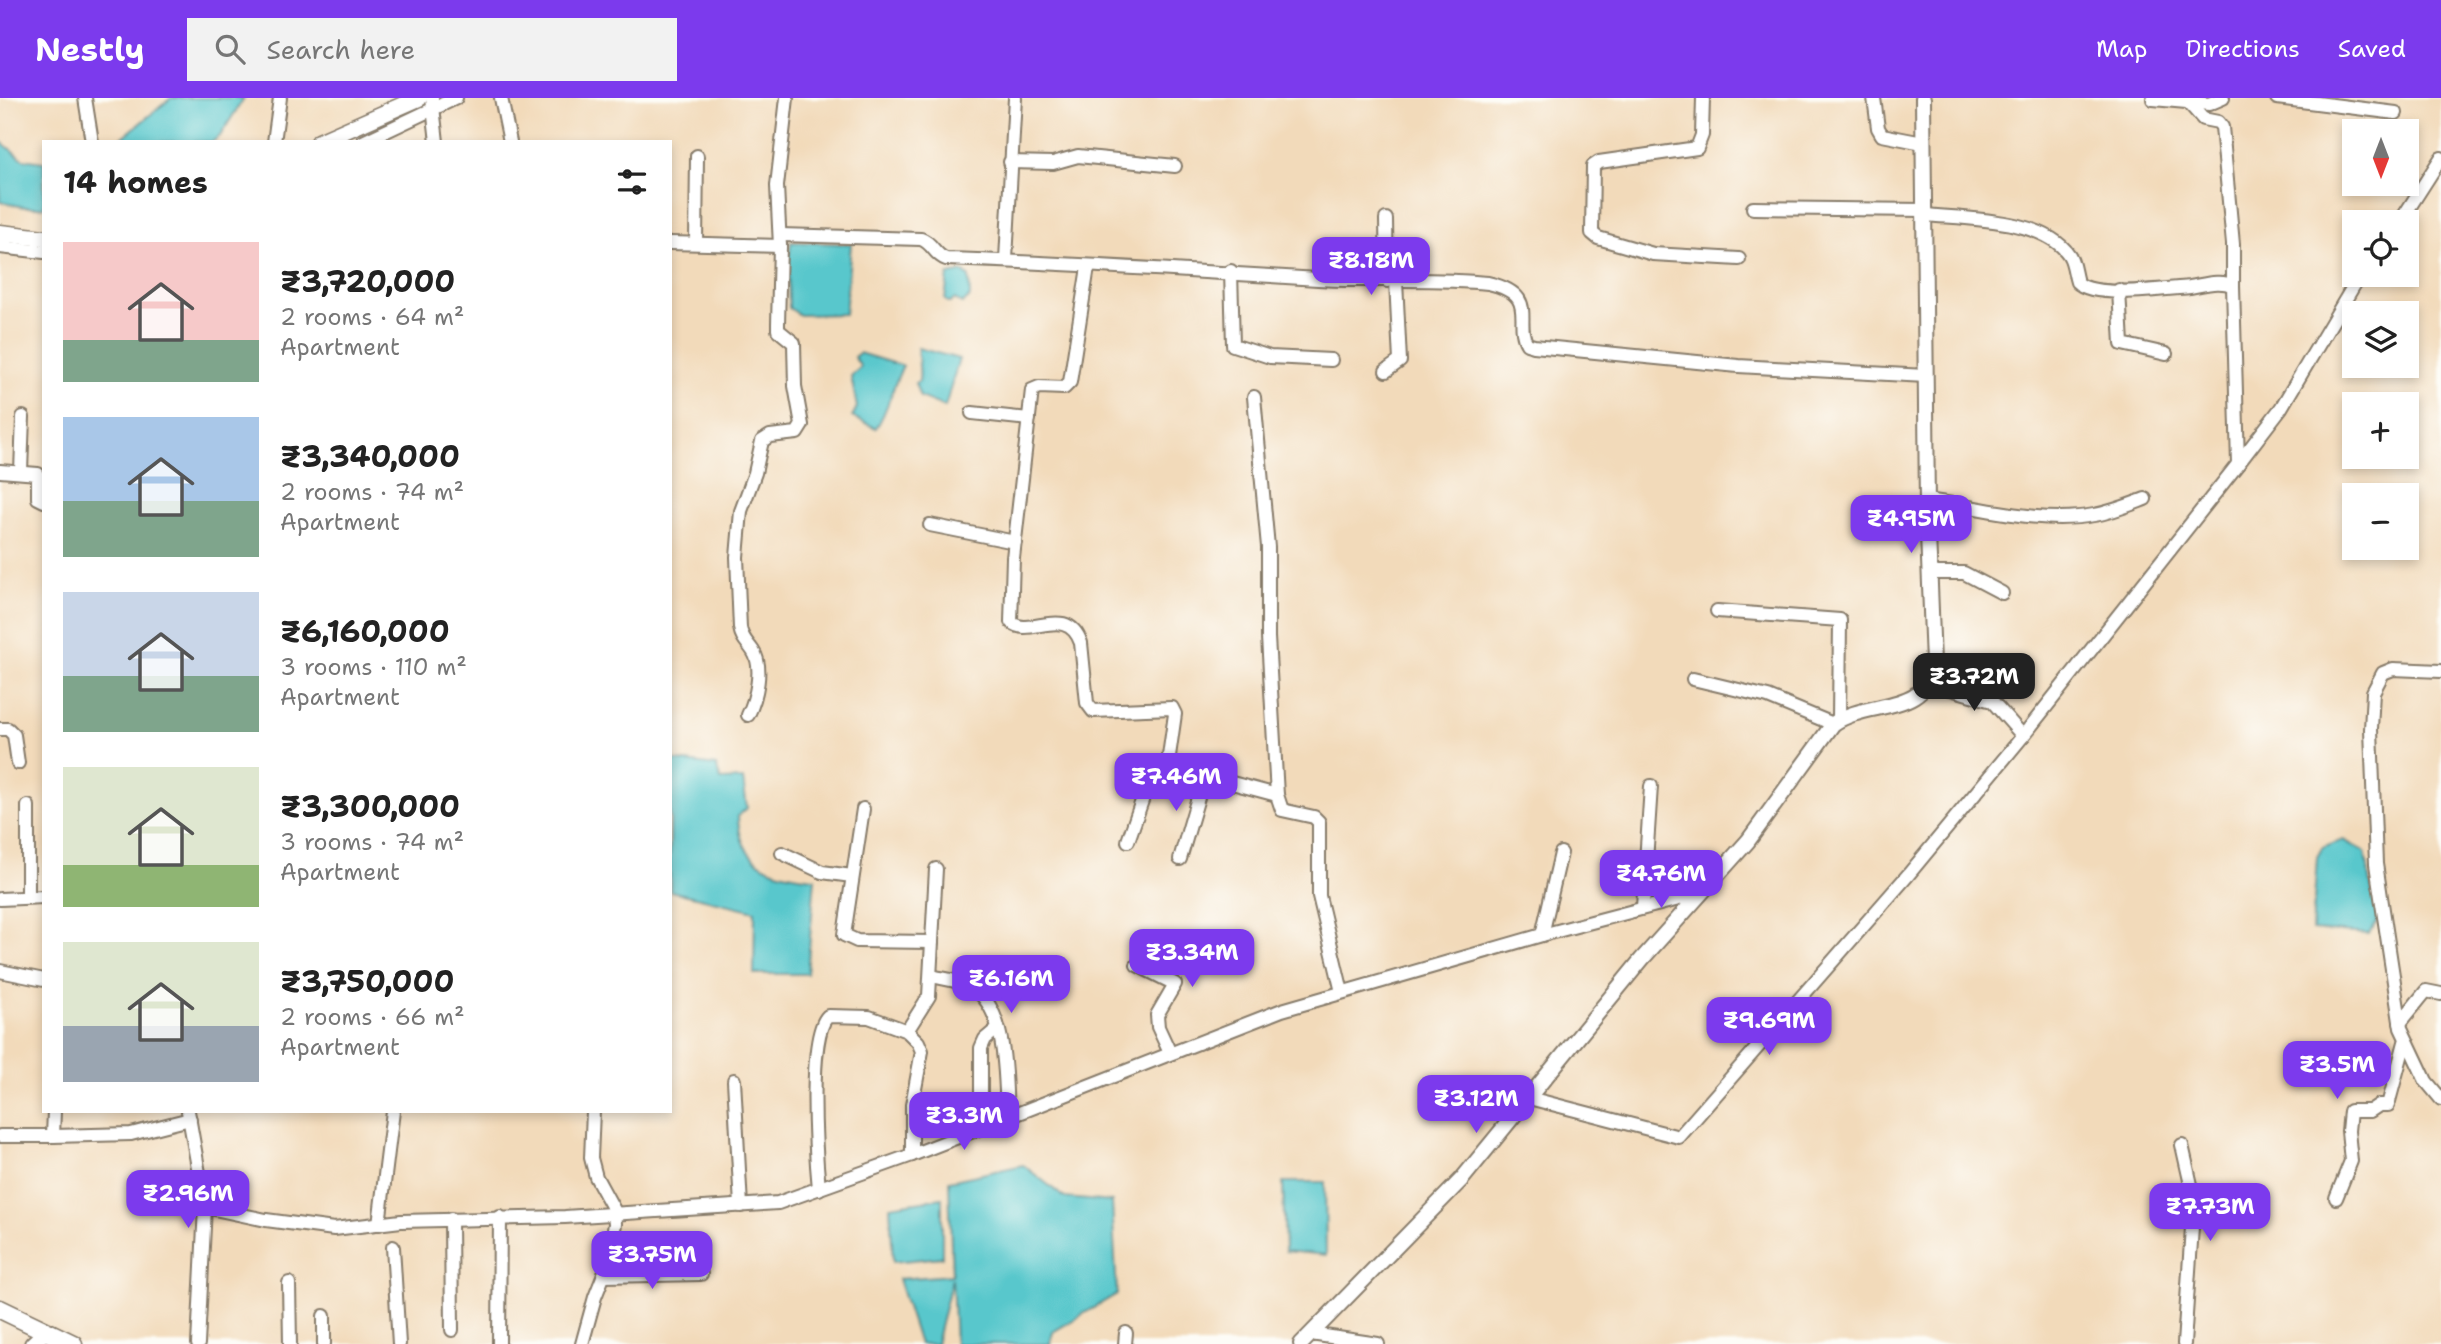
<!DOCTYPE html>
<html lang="en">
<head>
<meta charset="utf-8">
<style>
	body { margin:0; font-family:"Shantell Sans",sans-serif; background:#f2f2f2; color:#222; height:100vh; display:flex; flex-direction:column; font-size:26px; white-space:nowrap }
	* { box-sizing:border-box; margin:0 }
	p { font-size:23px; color:#767676 }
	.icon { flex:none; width:38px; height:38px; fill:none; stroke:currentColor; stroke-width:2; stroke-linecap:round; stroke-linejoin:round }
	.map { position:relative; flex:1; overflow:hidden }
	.sheet { position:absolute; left:42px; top:42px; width:630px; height:973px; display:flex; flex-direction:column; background:#fff; border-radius:0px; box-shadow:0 4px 10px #0003 }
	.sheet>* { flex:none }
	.needle { width:46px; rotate:180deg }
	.controls { position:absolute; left:2342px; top:21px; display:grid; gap:14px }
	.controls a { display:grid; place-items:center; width:77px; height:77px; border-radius:0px; background:#fff; box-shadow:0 4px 10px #0003; font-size:35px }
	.price { position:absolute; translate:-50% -60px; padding:0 16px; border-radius:14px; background:#7c3aed; color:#fff; font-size:23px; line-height:46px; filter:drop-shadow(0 2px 4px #0008) }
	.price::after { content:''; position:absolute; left:50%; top:42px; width:21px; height:16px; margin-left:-10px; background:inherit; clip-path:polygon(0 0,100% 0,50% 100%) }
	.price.current { background:#222; color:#fff }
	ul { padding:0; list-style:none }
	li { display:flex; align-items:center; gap:21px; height:175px; padding:0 21px }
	li span { display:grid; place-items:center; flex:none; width:196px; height:140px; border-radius:0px; color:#555 }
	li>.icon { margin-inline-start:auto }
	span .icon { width:84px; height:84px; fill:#fffc; stroke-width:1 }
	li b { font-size:30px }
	h2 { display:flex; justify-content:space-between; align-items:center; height:84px; padding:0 21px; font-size:30px }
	header { display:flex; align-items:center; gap:42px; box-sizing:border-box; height:98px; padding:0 35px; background:#7c3aed; color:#fff }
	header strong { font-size:33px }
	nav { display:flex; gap:38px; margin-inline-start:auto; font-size:24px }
	.search { width:490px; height:63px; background:#f2f2f2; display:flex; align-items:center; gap:18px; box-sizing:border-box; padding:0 24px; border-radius:0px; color:#767676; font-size:26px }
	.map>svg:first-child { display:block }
	.water { fill:#59c7cc; stroke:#3a7274; stroke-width:2 }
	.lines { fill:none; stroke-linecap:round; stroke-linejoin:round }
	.minor-casing { stroke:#877b6b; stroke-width:16 }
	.tertiary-casing { stroke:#877b6b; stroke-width:18 }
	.secondary-casing { stroke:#877b6b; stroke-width:19 }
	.primary-casing { stroke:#877b6b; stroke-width:21 }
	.minor { stroke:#fff; stroke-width:12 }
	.tertiary { stroke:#fff; stroke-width:14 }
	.secondary { stroke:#fff; stroke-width:16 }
	.primary { stroke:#fff; stroke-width:18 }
</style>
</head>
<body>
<header>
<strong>Nestly</strong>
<div class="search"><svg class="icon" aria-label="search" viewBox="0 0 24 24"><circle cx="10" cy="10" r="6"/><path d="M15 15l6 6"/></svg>Search here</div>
<nav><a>Map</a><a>Directions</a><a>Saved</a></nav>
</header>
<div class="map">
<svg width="2441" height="1246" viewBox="0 0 2441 1246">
	<rect width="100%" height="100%" fill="#fdfcf7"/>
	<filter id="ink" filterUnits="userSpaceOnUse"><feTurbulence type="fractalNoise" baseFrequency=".0143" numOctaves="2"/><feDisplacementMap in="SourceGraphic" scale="14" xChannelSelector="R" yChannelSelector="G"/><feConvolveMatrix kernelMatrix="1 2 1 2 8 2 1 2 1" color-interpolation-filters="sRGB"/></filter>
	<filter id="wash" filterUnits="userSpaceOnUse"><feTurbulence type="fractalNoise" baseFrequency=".00686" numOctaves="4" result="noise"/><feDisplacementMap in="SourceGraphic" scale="28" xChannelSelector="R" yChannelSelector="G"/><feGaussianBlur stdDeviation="1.57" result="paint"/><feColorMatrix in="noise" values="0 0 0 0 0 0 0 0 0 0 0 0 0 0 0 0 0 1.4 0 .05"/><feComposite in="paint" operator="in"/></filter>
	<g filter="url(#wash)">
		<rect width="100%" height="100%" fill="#f2daba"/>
		<g class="water">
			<path d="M171,0h73l-24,38 -8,6h-95z"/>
			<path d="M0,43l23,18 21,3v45h-20l-24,-5z"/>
			<path d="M791,144l60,2 -6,70 -45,1 -11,-7 -1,-41z"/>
			<path d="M964,174l5,5 1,20 -8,7 -7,-5 -5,4 -5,-3 3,-25z"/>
			<path d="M918,250l41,11 -14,48 -25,-10 -5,-14 4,-2c2,-13 -2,-21 -1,-33z"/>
			<path d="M859,255l44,13c-11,20 -14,43 -27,62l-24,-11 5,-10 -6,-31 10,-9 -7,-10z"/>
			<path d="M670,662l46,6 5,14 22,-1 4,29 -9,8c1,49 35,58 77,62l-8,96h-53l1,-63 -85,-20z"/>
			<path d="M2343,742l22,12 13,69 -10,13 -56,-4 5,-73 5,-9z"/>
			<path d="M1023,1067l42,33 47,4 5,92 -64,38 -3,12h-95l-3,-66 -16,66h-17l-21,-65 54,-4 -3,-94z"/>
			<path d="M1283,1084h42l1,73 -41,-4z"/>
			<path d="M942,1100v59l-49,5 -3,-56z"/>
		</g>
	</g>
	<g filter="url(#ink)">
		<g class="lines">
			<defs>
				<g id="minor">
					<path d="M85,0l7,44"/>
					<path d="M432,0l5,44"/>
					<path d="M501,0l9,44"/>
					<path d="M1703,0l-1,37 -5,13 -98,14 -6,4 -1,67 6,5 55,16 86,5"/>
					<path d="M1874,0l4,30 4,7 41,8"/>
					<path d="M2277,0l119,15"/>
					<path d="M2153,1l56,5 14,-6"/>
					<path d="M2189,5l14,16 15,3 4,5 11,117v42"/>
					<path d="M274,44l6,-44"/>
					<path d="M363,44l93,-44"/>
					<path d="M1010,64l43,1 25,-7 97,10"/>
					<path d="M1753,110l172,2"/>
					<path d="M1926,117c41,4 118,3 143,40 5,8 5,18 8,27 16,17 89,7 113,5 13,-2 31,-8 43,-1l5,178"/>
					<path d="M1386,121l1,62"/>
					<path d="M2400,124l41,-64"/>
					<path d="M780,137l141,4c12,4 13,16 25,20 124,4 248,12 372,20 56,3 114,-2 170,4 53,12 25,39 39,61l7,2 204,20 188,10"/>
					<path d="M670,145l110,3"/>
					<path d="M696,145l1,-87"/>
					<path d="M0,149l44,5"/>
					<path d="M1006,161l9,-161"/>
					<path d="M1088,169l-18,115 -6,6 -25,-1 -7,3 -19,168 -2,64c18,17 56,-19 70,21l6,60 6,8 79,-3 3,6 -6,42 3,11 105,28"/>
					<path d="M1231,173l2,74 37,12 61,3"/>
					<path d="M2119,192l3,54 44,10"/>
					<path d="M1386,273l14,-10 -4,-80"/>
					<path d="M1254,299l14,150v90l9,158 5,15 32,7 5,5v74l23,96"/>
					<path d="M972,315l57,6"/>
					<path d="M0,373l38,3v24l6,3"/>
					<path d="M21,373l2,-54"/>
					<path d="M1927,402c53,7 114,25 167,15 18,-3 35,-10 51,-16"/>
					<path d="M930,427l85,17"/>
					<path d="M1930,475h34l38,20"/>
					<path d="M1717,513l123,9 -1,99"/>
					<path d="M2441,573l-48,-2 -10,4 -10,19 -2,37 5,135 25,164 25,53 15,18"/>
					<path d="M1693,581l75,18 65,27"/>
					<path d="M1930,585l62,18 31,35"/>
					<path d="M748,617c8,-16 16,-48 5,-64 -6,-9 -11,-12 -13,-23l-3,-71 4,-46 14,-38 7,-32 8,-5 27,-3 5,-8 -7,-39 -1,-43 -16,-13v-6l2,-78 -3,-60 10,-88"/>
					<path d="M0,631h8l6,6 4,28"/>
					<path d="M28,708v91"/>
					<path d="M863,711l-19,126 13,6 75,1"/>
					<path d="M1128,743l26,-75 18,1"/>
					<path d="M782,755l40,19 30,4"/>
					<path d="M1180,761l24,-82"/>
					<path d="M0,801l44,-2"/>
					<path d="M1643,809l8,-121"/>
					<path d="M1542,837l19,-82"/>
					<path d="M1137,867l38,19 -18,31 1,12 12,26"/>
					<path d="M0,873l44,9"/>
					<path d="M931,878c13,3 30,4 42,12 35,22 32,93 34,129"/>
					<path d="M2400,925l26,-32 15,3"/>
					<path d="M907,933l22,-35 7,-127"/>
					<path d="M734,982l7,126"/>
					<path d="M1529,1000l150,39 229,-262 115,-139 215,-272 43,-56 79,-133"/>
					<path d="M188,1013l17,96 -7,137"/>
					<path d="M981,1030v-80l4,-9 13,-11"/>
					<path d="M0,1038h53l1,-25"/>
					<path d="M53,1038l78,-2 59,-15"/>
					<path d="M2182,1047l12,53 -10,146"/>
					<path d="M819,1091c-3,-31 -12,-154 9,-173l41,1 38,14 11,11 4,9 -10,54v50"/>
					<path d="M2336,1100l15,-37 -3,-30 2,-20h20l9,-6h9l17,-63"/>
					<path d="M205,1109l61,13 68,9 67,-8 164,-4 213,-14 134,-48 370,-145 260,-75 156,-41"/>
					<path d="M451,1121l1,111"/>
					<path d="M379,1126l14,-113"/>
					<path d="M393,1149l6,97"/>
					<path d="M603,1178l98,-2"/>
					<path d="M289,1185l1,61"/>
					<path d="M1311,1236l67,10"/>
					<path d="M324,1246v-28"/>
					<path d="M499,1246l1,-127"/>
					<path d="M582,1246l13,-47 12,-30 8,-43 -1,-14 -18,-33 -5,-19 2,-47"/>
					<path d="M1125,1246l1,-11"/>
				</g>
				<g id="tertiary">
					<path d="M32,1246l14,-13"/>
					<path d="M1301,1246l161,-165 180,-220 106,-118 85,-117c33,-25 95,-8 100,-61l-6,-156 -4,-409"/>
				</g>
				<g id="secondary">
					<path d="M319,44l100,-44"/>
					<path d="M0,135l44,5"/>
				</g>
				<path id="primary" d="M0,1211l73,35"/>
			</defs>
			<use href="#minor" class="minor-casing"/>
			<use href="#tertiary" class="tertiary-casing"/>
			<use href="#secondary" class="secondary-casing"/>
			<use href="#primary" class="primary-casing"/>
			<use href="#minor" class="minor"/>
			<use href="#tertiary" class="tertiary"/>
			<use href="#secondary" class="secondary"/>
			<use href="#primary" class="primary"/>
		</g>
	</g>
</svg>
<div class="controls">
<a><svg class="needle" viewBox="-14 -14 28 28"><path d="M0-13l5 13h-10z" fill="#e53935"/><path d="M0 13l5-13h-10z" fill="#767676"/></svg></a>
<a><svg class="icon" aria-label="locate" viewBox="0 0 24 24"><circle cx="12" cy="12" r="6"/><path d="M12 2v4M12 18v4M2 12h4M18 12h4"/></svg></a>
<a><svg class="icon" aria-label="layers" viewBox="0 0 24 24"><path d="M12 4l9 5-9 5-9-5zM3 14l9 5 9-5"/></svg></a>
<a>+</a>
<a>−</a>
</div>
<b class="price" style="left:1371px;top:199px">₹8.18M</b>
<b class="price" style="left:1911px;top:457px">₹4.95M</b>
<b class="price current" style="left:1974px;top:615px">₹3.72M</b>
<b class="price" style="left:1176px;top:715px">₹7.46M</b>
<b class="price" style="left:1661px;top:812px">₹4.76M</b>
<b class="price" style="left:1192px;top:891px">₹3.34M</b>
<b class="price" style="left:1011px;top:917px">₹6.16M</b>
<b class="price" style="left:1769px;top:959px">₹9.69M</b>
<b class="price" style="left:2337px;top:1003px">₹3.5M</b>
<b class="price" style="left:1476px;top:1037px">₹3.12M</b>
<b class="price" style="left:964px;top:1054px">₹3.3M</b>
<b class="price" style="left:188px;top:1132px">₹2.96M</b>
<b class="price" style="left:2210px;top:1145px">₹7.73M</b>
<b class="price" style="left:652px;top:1193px">₹3.75M</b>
<section class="sheet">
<h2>14 homes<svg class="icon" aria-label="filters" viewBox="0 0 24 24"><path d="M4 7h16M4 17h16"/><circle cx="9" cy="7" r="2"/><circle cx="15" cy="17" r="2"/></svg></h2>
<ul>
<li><span style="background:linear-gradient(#f6c9c9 70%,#7fa58c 0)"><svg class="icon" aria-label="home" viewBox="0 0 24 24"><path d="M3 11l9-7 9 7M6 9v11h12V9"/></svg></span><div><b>₹3,720,000</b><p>2 rooms · 64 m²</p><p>Apartment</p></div></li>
<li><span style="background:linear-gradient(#a9c7e8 60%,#7fa58c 0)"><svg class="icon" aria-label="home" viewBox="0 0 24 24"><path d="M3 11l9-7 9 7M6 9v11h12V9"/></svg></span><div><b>₹3,340,000</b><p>2 rooms · 74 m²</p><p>Apartment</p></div></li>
<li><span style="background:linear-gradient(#c9d6e8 60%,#7fa58c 0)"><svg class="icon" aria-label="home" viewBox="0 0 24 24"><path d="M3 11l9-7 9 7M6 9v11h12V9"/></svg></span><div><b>₹6,160,000</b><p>3 rooms · 110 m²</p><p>Apartment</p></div></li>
<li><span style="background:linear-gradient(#dfe7d0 70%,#8fb573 0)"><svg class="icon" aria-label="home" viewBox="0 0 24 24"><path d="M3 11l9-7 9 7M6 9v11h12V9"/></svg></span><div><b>₹3,300,000</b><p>3 rooms · 74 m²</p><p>Apartment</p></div></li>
<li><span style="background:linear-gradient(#dfe7d0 60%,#9aa5b1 0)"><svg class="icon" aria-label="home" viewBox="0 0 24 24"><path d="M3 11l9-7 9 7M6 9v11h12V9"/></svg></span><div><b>₹3,750,000</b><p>2 rooms · 66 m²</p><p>Apartment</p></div></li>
</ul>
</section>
</div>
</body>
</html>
